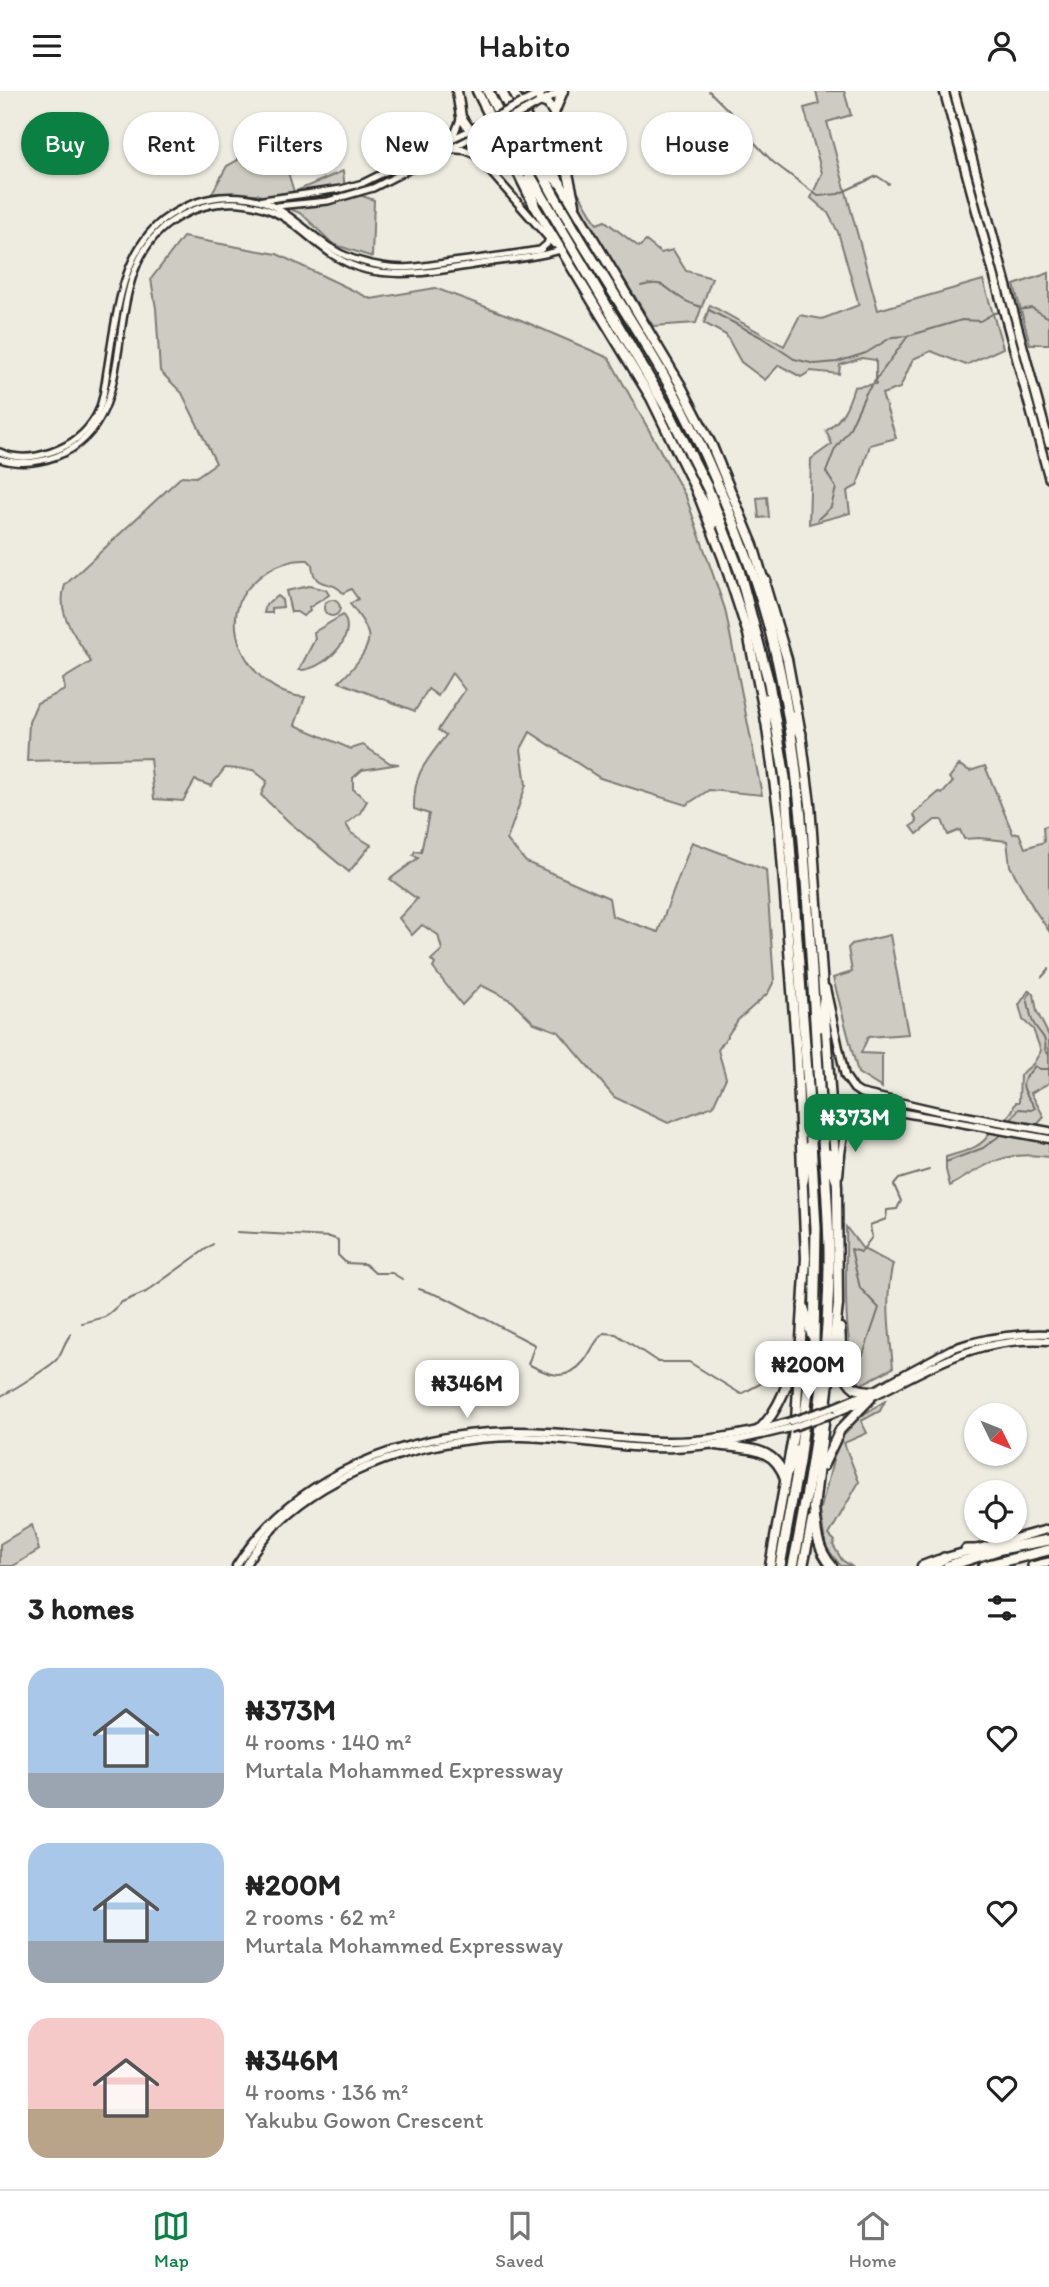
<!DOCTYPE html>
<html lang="en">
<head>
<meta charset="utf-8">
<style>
	body { margin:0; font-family:Itim,sans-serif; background:#f2f2f2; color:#222; height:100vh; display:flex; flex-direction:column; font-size:26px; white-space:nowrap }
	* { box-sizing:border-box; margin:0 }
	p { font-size:23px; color:#767676 }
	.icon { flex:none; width:38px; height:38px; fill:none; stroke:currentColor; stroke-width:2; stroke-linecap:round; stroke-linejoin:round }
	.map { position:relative; height:1475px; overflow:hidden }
	.sheet { display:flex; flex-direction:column; background:#fff; flex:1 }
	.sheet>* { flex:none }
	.banner { position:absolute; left:21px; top:21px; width:1008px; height:63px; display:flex; gap:14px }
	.needle { width:46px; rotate:133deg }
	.tools { position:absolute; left:964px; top:1312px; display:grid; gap:14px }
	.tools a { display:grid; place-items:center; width:63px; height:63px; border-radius:50%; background:#fff; box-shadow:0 2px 5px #0004; font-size:35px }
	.price { position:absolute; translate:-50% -60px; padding:0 16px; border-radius:14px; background:#fff; color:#222; font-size:23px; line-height:46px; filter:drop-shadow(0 2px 4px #0008) }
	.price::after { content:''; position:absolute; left:50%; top:42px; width:21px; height:16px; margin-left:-10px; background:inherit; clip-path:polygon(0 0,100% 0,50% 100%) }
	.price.selected { background:#0b8043; color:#fff }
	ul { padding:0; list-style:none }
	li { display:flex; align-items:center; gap:21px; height:175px; padding:0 28px }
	li span { display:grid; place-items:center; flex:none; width:196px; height:140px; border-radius:21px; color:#555 }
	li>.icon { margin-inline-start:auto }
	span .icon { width:84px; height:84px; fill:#fffc; stroke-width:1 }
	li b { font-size:30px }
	h2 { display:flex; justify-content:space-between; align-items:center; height:84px; padding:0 28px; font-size:30px }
	.pill { padding:0 24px; border-radius:32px; background:#fff; box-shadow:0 2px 5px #0004; font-size:24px; line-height:63px }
	.pill.selected { background:#0b8043; color:#fff }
	header { display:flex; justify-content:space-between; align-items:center; height:91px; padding:0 28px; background:#fff; font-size:32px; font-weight:600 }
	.tab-bar { display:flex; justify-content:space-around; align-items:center; height:98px; border-top:2px solid #e0e0e0; background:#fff; font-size:19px; color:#767676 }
	.tab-bar a { display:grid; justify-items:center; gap:4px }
	.tab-bar .selected { color:#0b8043 }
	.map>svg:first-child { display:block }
	.green { fill:#cecbc2; stroke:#7c7b76; stroke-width:2 }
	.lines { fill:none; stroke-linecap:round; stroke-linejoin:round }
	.stream { stroke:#74726e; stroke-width:2 }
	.tertiary-casing { stroke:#2b2b2b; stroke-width:10 }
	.secondary-casing { stroke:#2b2b2b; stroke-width:11 }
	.primary-casing { stroke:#2b2b2b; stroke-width:12 }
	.trunk-casing { stroke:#2b2b2b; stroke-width:13 }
	.motorway-casing { stroke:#2b2b2b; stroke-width:14 }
	.tertiary { stroke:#fbf7ec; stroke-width:5 }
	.secondary { stroke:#fbf7ec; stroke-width:6 }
	.primary { stroke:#fbf7ec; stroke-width:7 }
	.trunk { stroke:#fbf7ec; stroke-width:8 }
	.motorway { stroke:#fbf7ec; stroke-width:9 }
	.secondary-bridge-casing { stroke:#2b2b2b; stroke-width:11; stroke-linecap:butt }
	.secondary-bridge { stroke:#fbf7ec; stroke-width:6 }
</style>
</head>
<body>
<header><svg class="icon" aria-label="menu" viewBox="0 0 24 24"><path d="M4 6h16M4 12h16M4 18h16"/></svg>Habito<svg class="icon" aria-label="person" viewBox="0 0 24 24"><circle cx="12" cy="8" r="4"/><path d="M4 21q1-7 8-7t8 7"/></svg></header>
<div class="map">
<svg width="1049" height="1475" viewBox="0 0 1049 1475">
	<rect width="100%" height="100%" fill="#eeebe0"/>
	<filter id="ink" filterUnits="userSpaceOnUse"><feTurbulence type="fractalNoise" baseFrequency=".0143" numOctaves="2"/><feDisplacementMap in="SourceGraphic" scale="14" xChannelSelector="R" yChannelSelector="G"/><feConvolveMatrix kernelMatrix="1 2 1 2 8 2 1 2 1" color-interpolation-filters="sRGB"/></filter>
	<g filter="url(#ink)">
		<g class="green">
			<path d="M816,0h28l7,24 -24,7 51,188 105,-30 20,68 -37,17 -35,-14 -18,8 -13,29 -18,6 14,44 -26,7 -13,41 -10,5 3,22 -41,11 2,-65 21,-15 -6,-13c17,-12 22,-25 28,-44l22,-3v-24l-14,-2 -22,7 -1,9 -28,-3 -10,6 -22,-12 -14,15 -24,-18 -15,-27 -22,-12 6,-18 74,41 16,-31 22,4 37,-14 -21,-73 -10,-19 -17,-15 11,-25 -18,-65 15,-4z"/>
			<path d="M265,27l14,25 15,49 49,-21 2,19 29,10 -2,57 -39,-13 -31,-30 -45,-20 -45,-1 15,-27 11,-6v-23l8,-14z"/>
			<path d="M577,99l20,34 8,-3 34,26 7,-6 15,12 12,-3 13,21 26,7 -16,45 -43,3 -71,-115z"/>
			<path d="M183,146l94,17 94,45 64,-11 86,32 88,38 77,139 39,112 37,186 -53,-5 -23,15 -86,-27 -70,-46 -9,17 5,36 -19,55 19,22 83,36 3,18 46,16 34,-90 74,28 8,111 -6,12 -30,27 -20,30 8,28 -13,28 -45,17 -54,-26 -55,-65 -25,-9 -22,-22 -31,-16 -19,20 -29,-37 2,-4 -4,-4 11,-10 -4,-15 -16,-10 -10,10 -13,-17 18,-19 -27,-20 28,-21 -5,-3 2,-4 6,1 8,-38 -15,-5c-1,-36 12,-47 32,-74l-8,-5 27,-40 -13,-17 -14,23 -10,-7 -13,22 -76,-29c10,-9 33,-33 29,-48 -2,-11 -12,-22 -18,-30l8,-5 -7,-10 -8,4c-13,-16 -29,-1 -31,-29l-4,-4c-15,-1 -33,5 -45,14 -10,8 -20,17 -24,29 -15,41 24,93 66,94l-10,28 56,24 12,-4 27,18 9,1 -37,6 -9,8v11l14,12 -7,12 -14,11 5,9 20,12 -22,27 -61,-51 -27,-26 6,-14 -14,-11 -28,-2 -14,18 -16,-6 -12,21 -29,-2 -4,-41 -123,3 2,-39 8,-19 28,-13 -2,-11 28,-17c-14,-26 -36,-46 -26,-77l117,-109 14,1 20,-14 -34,-70 -22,-22 -4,-63 -5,-29z"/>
			<path d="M1049,182v71h-19l-16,-59z"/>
			<path d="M767,406l2,20 -10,1 -2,-20z"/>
			<path d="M309,495l17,4 3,5 -20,13 1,3 -7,5 -6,-4h-6l-5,-21z"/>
			<path d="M277,505l5,4 1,7 -11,1v5h-8l2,-8z"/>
			<circle cx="332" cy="517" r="8"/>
			<path d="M343,524c16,23 -21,56 -44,55l16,-31 -1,-7z"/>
			<path d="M959,674l11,6 15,-5 28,68 6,-1 6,15 19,-6 -1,-15 6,-2v106l-15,-22 -24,-43 -3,-25 -28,-3 -15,1 -4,-9 -12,5 -6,-15h-7l-18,14 -6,-8 6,-4 -3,-7 1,-2 24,-21 3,2 11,-12 -4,-4z"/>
			<path d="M890,844l18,99 -40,3 -7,16 21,1v34l-24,-15 -25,-95 19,-6 -4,-24 4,-4z"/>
			<path d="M1029,899l5,4 3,18 12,24v47l-18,10 13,24 -7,8 -32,-5 7,-9 4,-9h3l1,-27 13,-11 8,-13 -8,-22 -10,-9 -4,-15z"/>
			<path d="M990,1041l59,10v15c-45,-7 -62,7 -99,29l-4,-16v-13c16,-5 37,-9 44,-25z"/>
			<path d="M846,1136l17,22 30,15c-9,34 -3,69 0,104l-33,17c-19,-46 -13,-108 -14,-158z"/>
			<path d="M885,1310l-5,10 -19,10 6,12 -23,10 15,39 -30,53 6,6 -2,4 9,15 9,6h-10l-15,-19 -6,-35 19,-75 8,-12z"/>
			<path d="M32,1434l7,25 -26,16h-13v-22z"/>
		</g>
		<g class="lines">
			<g class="stream">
				<path d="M709,0l23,23"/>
				<path d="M737,27l13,20 23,24 45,34 20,-2 39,-18 12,8"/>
				<path d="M641,195c25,-7 24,3 43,14 5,3 12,5 17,7"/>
				<path d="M709,219l52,27 33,22 21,5 22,-2 29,-9 26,-16 16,-1"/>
				<path d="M1018,219l14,-2 17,10"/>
				<path d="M818,428l13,-12 5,-19 -10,-16 9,-23 14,-19 17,-37 42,-57 54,-16 18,1 14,-8 8,-1"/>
				<path d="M1042,886l7,-8"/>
				<path d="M1031,901l-4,6c2,7 3,15 5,22 5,13 16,15 13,30l4,5"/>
				<path d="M1011,1029l8,-11 13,1 3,-2c-12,-21 -19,-21 0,-42l5,3h9"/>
				<path d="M946,1071l37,-14 19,-14"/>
				<path d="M237,1141l93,5 8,3v15l8,8 19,1 10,9h17l10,6"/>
				<path d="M419,1198l27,9 89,47 -7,19c21,11 38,19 56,-3 8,-10 10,-20 20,-28l12,1 42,28h31l52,32 36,-19 8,-1"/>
				<path d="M82,1232l23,-6 17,-15 24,-10 67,-48"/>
				<path d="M850,1266l13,-2 16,-47 -19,-20 -9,-39 10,3 11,-15 -2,-12 16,-6 1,-9 10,-1 4,-8 -7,-16 5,-6 30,-9"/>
				<path d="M0,1305c6,-1 54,-32 57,-37 6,-8 7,-17 14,-25"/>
			</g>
			<defs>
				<g id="tertiary">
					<path d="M453,46l8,-20"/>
					<path d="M263,109l78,-11 22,-6 107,-53"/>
					<path d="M277,115l51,-5 45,-13 100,-51"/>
					<path d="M0,361c17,8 34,6 51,0 18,-6 35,-18 45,-36 8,-15 9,-34 12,-51 8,-49 14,-113 55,-145 18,-13 36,-21 58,-23 54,-4 68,22 107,49 16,11 35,17 54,20 21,4 42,0 63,-3 32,-4 63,-8 95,-13l7,-6 3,-9"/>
					<path d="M0,368c19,6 38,4 57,-3 96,-37 31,-186 120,-238 39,-23 84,-20 119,8 22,18 41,37 71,44 41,9 85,-2 126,-8 22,-3 46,-5 67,-12"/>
				</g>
				<g id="secondary">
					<path d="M522,12l23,-12"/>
					<path d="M528,18l33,-18"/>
					<path d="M489,29l-19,10 6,25 78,89"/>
					<path d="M474,45l18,-9"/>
					<path d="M450,58l15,1 10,4"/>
					<path d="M826,897l19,88 9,13 6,4 78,18 111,20"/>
					<path d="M839,1084c3,-25 1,-62 32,-68l178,32"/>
					<path d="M834,1316l41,-17 76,-41c32,-12 64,-16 98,-15"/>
					<path d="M832,1323c78,-29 128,-79 217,-73"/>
					<path d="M236,1475c58,-92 170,-133 275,-135 50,-1 99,8 149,10 45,1 88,-7 131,-20"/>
					<path d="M245,1475c51,-90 178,-130 277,-129 51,1 102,13 153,11 40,-2 76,-10 115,-20"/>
				</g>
				<g id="primary">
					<path d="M944,0l105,387"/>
					<path d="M954,0l95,352"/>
					<path d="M944,1467l105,-29"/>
					<path d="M1032,1475l17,-4"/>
				</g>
				<g id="trunk">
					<path d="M457,0l4,26 9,13"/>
					<path d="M477,0l57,114 117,193 47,96 25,64 25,76 18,87 13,96 18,239 9,202 -10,162 -26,146"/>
					<path d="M513,0l47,92 120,201 32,62 41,99 34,114 14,75 9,70 27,383 1,118 -24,203c2,23 3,41 18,58"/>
					<path d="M539,0l1,10 8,3 6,9 21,91"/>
					<path d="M554,22l9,-22"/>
					<path d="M840,1237c2,16 -1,50 15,60 5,2 11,3 17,3"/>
					<path d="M758,1340c22,-21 32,-52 39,-81"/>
					<path d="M715,1354c30,4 60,0 70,34"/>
					<path d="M823,1375l17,-36 30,-31"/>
					<path d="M803,1475l9,-45"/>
					<path d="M922,1475l16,-6"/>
				</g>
				<g id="motorway">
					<path d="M488,0l39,79 142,242 39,77 31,81 30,113 16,95 22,294 9,156 -2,115 -15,119 -19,104"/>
					<path d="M501,0c18,35 34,70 53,104 41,72 89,140 128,213 24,46 44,94 62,142 51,130 58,268 67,405 3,44 5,88 8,132 4,54 9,108 10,163 1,103 -15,215 -36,316"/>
					<path d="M543,76l17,16"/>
					<path d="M529,88l5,26"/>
					<path d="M698,403l18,28"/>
					<path d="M763,507l2,-18"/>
					<path d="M792,626l9,17"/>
					<path d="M766,630l2,-23"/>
					<path d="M820,936l4,-27"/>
					<path d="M828,1063l8,25"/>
					<path d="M803,1090l5,-34"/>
					<path d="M803,1215l9,29"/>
					<path d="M823,1296l10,-30"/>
					<path d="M788,1380l9,-21"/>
					<path d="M966,1459h23"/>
					<path d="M932,1475l12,-8"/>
					<path d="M948,1475l53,-17 48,-9"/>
					<path d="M984,1475l65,-16"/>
				</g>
			</defs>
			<use href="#tertiary" class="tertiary-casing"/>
			<use href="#secondary" class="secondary-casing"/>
			<use href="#primary" class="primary-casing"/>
			<use href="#trunk" class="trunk-casing"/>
			<use href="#motorway" class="motorway-casing"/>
			<use href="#tertiary" class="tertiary"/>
			<use href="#secondary" class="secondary"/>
			<use href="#primary" class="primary"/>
			<use href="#trunk" class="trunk"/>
			<use href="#motorway" class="motorway"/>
			<defs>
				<g id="secondary-bridge">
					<path d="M489,29l33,-17"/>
					<path d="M492,36l36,-18"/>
					<path d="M791,1330l43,-14"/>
					<path d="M790,1337l42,-14"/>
				</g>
			</defs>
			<use href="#secondary-bridge" class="secondary-bridge-casing"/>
			<use href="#secondary-bridge" class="secondary-bridge"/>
		</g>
	</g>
</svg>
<div class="tools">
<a><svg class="needle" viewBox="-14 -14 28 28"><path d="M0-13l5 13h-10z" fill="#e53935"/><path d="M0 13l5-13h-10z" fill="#767676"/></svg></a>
<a><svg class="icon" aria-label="locate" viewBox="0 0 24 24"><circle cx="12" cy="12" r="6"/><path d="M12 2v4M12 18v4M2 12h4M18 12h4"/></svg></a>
</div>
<b class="price selected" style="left:855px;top:1063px">₦373M</b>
<b class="price" style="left:808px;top:1310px">₦200M</b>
<b class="price" style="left:467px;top:1329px">₦346M</b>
<div class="banner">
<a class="pill selected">Buy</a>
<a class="pill">Rent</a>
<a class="pill">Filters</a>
<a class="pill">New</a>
<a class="pill">Apartment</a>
<a class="pill">House</a>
</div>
</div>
<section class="sheet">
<h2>3 homes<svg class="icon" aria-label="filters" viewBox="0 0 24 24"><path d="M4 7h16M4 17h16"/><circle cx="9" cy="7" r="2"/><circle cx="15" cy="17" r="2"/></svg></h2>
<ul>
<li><span style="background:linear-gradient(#a9c7e8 75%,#9aa5b1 0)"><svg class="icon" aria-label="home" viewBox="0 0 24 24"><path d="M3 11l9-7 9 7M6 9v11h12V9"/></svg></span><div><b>₦373M</b><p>4 rooms · 140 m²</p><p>Murtala Mohammed Expressway</p></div><svg class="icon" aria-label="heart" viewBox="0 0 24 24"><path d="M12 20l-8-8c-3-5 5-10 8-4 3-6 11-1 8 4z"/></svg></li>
<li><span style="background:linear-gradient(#a9c7e8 70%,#9aa5b1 0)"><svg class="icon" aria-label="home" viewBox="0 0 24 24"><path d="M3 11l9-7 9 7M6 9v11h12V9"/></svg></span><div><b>₦200M</b><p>2 rooms · 62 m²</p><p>Murtala Mohammed Expressway</p></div><svg class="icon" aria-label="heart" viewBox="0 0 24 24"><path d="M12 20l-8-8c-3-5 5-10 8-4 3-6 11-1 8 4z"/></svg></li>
<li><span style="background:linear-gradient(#f6c9c9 65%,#b9a48a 0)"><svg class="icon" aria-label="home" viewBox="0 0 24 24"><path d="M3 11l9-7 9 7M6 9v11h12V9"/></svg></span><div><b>₦346M</b><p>4 rooms · 136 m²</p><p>Yakubu Gowon Crescent</p></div><svg class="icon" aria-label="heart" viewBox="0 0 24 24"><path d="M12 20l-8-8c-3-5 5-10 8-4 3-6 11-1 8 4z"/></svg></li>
</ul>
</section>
<nav class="tab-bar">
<a class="selected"><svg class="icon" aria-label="map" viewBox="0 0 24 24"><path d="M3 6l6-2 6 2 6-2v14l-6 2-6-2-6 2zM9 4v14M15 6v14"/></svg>Map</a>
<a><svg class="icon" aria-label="saved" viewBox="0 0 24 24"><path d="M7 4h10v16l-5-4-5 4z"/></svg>Saved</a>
<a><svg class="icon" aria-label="home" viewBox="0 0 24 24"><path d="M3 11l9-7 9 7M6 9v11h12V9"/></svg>Home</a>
</nav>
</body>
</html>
